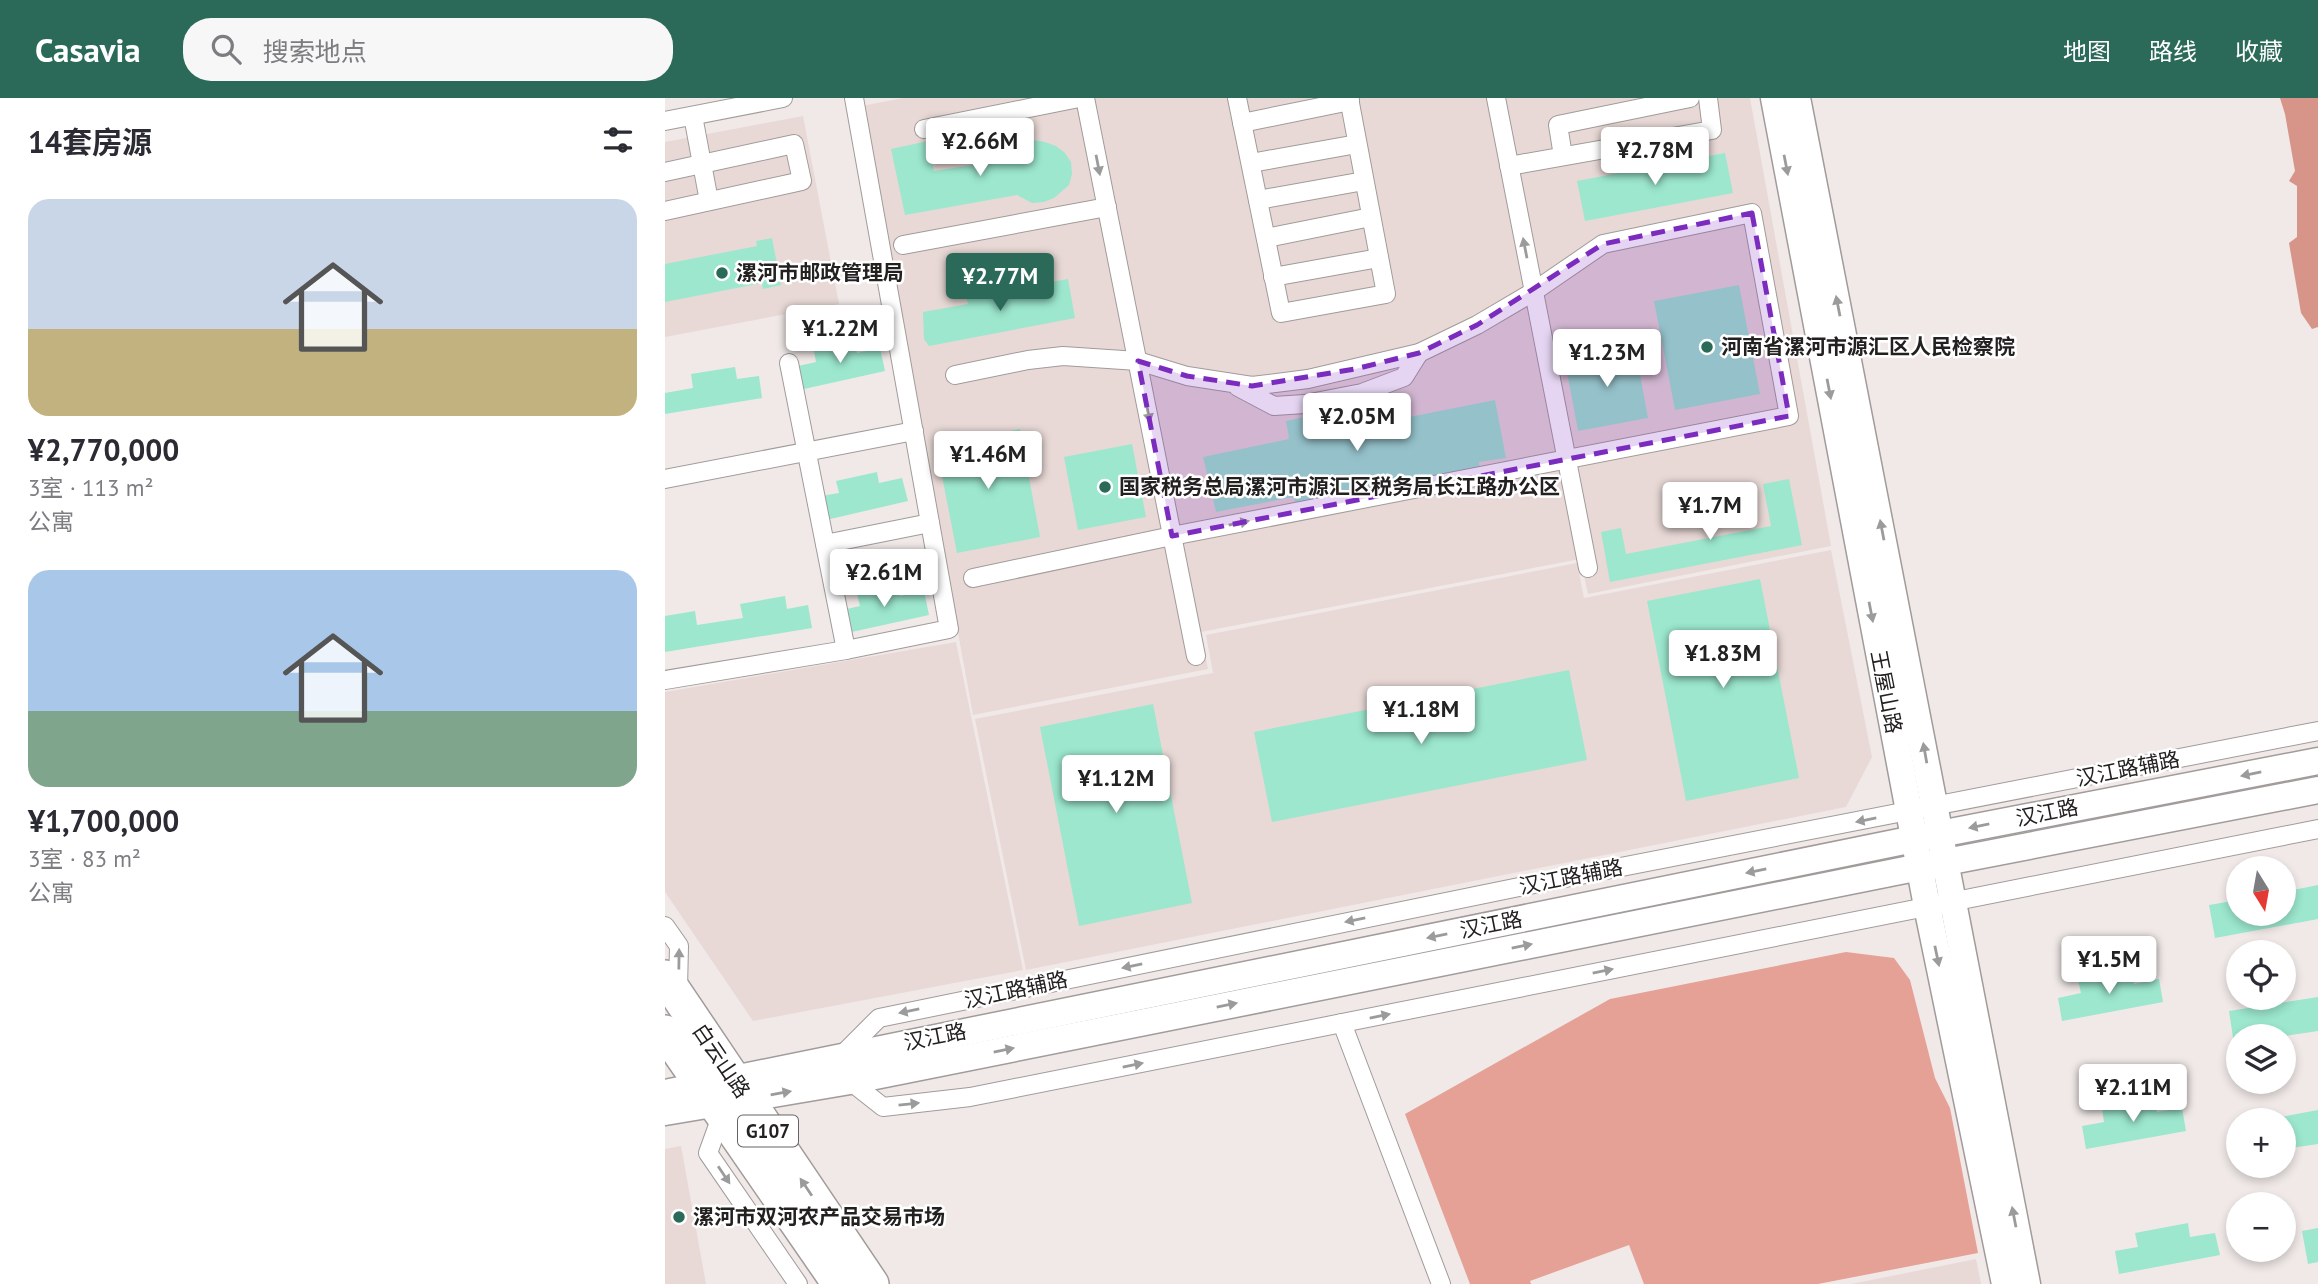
<!DOCTYPE html>
<html lang="zh">
<head>
<meta charset="utf-8">
<style>
	body { margin:0; font-family:"PT Sans","Noto Sans SC",sans-serif; background:#f7f7f7; color:#2b2b33; height:100vh; display:flex; flex-direction:column; font-size:26px; white-space:nowrap }
	* { box-sizing:border-box; margin:0 }
	p { font-size:23px; color:#7c7c81 }
	.icon { flex:none; width:38px; height:38px; fill:none; stroke:currentColor; stroke-width:2; stroke-linecap:round; stroke-linejoin:round }
	.map { position:relative; flex:1; overflow:hidden }
	.sheet { display:flex; flex-direction:column; background:#fff; width:665px }
	.sheet>* { flex:none }
	.needle { width:46px; rotate:169deg }
	.fabs { position:absolute; left:1561px; top:758px; display:grid; gap:14px }
	.fabs a { display:grid; place-items:center; width:70px; height:70px; border-radius:50%; background:#fff; box-shadow:0 4px 10px #0003; font-size:35px }
	.price { position:absolute; translate:-50% -60px; padding:0 16px; border-radius:7px; background:#fff; color:#222; font-size:23px; line-height:46px; filter:drop-shadow(0 2px 4px #0008) }
	.price::after { content:''; position:absolute; left:50%; top:42px; width:21px; height:16px; margin-left:-10px; background:inherit; clip-path:polygon(0 0,100% 0,50% 100%) }
	.price.current { background:#2b6a58; color:#fff }
	ul { padding:0; list-style:none }
	li { display:grid; align-content:center; gap:14px; height:371px; padding:0 28px }
	li span { display:grid; place-items:center; height:217px; border-radius:21px; color:#555 }
	li>.icon { margin-inline-start:auto }
	span .icon { width:126px; height:126px; fill:#fffc; stroke-width:1 }
	li b { font-size:30px }
	h2 { display:flex; justify-content:space-between; align-items:center; height:84px; padding:0 28px; font-size:30px }
	header { display:flex; align-items:center; gap:42px; box-sizing:border-box; height:98px; padding:0 35px; background:#2b6a58; color:#fff }
	header strong { font-size:33px }
	nav { display:flex; gap:38px; margin-inline-start:auto; font-size:24px }
	.search { width:490px; height:63px; background:#f7f7f7; display:flex; align-items:center; gap:18px; box-sizing:border-box; padding:0 24px; border-radius:28px; color:#7c7c81; font-size:26px }
	main { display:flex; flex:1; min-height:0 }
	.map>svg:first-child { display:block }
	.built { fill:#e8d9d6 }
	.forest { fill:#e5a195 }
	.water { fill:#d79488 }
	.building { fill:#9ce7ce }
	.lines { fill:none; stroke-linecap:round; stroke-linejoin:round }
	.street-casing { stroke:#a19b9a; stroke-width:20 }
	.secondary-casing { stroke:#a19b9a; stroke-width:29 }
	.highway-casing { stroke:#a19b9a; stroke-width:36 }
	.street { stroke:#fff; stroke-width:18 }
	.secondary { stroke:#fff; stroke-width:26 }
	.highway { stroke:#fff; stroke-width:33 }
	.oneway { fill:#9c9b9b }
	.marked { fill:#7b2cbf; fill-opacity:0.2; stroke:#7b2cbf; stroke-width:5; stroke-dasharray:14 9; stroke-linejoin:round }
	.poi-dot { fill:#2b6a58; stroke:#fff; stroke-width:2.5 }
	.labels { text-anchor:middle; stroke-width:5; stroke-linejoin:round; paint-order:stroke }
	.shield { fill:#fff; stroke:#656463; stroke-width:2 }
	.shield-label { font-size:19px; font-weight:bold; fill:#232120 }
	.poi-label { font-size:21px; font-weight:bold; fill:#232120; stroke:#fff; text-anchor:start }
	.street-label { font-size:21px; fill:#232120; stroke:#fff }
</style>
</head>
<body>
<header>
<strong>Casavia</strong>
<div class="search"><svg class="icon" aria-label="search" viewBox="0 0 24 24"><circle cx="10" cy="10" r="6"/><path d="M15 15l6 6"/></svg>搜索地点</div>
<nav><a>地图</a><a>路线</a><a>收藏</a></nav>
</header>
<main>
<section class="sheet">
<h2>14套房源<svg class="icon" aria-label="filters" viewBox="0 0 24 24"><path d="M4 7h16M4 17h16"/><circle cx="9" cy="7" r="2"/><circle cx="15" cy="17" r="2"/></svg></h2>
<ul>
<li><span style="background:linear-gradient(#c9d6e8 60%,#c2b280 0)"><svg class="icon" aria-label="home" viewBox="0 0 24 24"><path d="M3 11l9-7 9 7M6 9v11h12V9"/></svg></span><div><b>¥2,770,000</b><p>3室 · 113 m²</p><p>公寓</p></div></li>
<li><span style="background:linear-gradient(#a9c7e8 65%,#7fa58c 0)"><svg class="icon" aria-label="home" viewBox="0 0 24 24"><path d="M3 11l9-7 9 7M6 9v11h12V9"/></svg></span><div><b>¥1,700,000</b><p>3室 · 83 m²</p><p>公寓</p></div></li>
</ul>
</section>
<div class="map">
<svg width="1653" height="1186" viewBox="0 0 1653 1186">
	<rect width="100%" height="100%" fill="#f0e9e8"/>
	<g class="built">
		<path d="M238,0h847l81,448 -243,48 -8,-35 -379,73 7,37 -235,46 -111,-609z"/>
		<path d="M138,18l36,188 -174,33v-195z"/>
		<path d="M1166,452l41,207 -26,50 -820,163 -51,-251 238,-46 -7,-38 371,-72 7,35z"/>
		<path d="M291,544l67,328 -270,51 -88,-129v-200z"/>
		<path d="M16,1048l25,138h-41v-135z"/>
		<path d="M1311,1161l5,25h-130z"/>
	</g>
	<path class="forest" d="M1181,854l48,6 16,22 25,98 15,30 28,145 -160,31h-174l-15,-39 -99,36 1,3h-61l-65,-170 205,-115z"/>
	<path class="water" d="M1615,0h38v229l-6,2 -11,-16 -12,-70 8,-6v-51l-8,-5 6,-10 -10,-57z"/>
	<g class="building">
		<path d="M367,42l13,2 11,4 9,7 6,9 1,12 -3,11 -15,13 -10,4 -12,1 -15,-8 -112,20 -14,-66 37,-8 6,30 77,-12 3,-8 7,-7z"/>
		<path d="M1060,55l8,40 -148,28 -8,-40z"/>
		<path d="M107,140l9,47 -18,4 -1,-6 -97,19v-38l92,-18 -1,-5z"/>
		<path d="M403,181l7,39 -146,28 -5,-7 -1,-27 45,-8 -2,-7z"/>
		<path d="M1074,187l21,109 -85,16 -21,-109z"/>
		<path d="M190,244l2,11 23,-5 5,23 -81,18 -6,-23 18,-4 -2,-11z"/>
		<path d="M970,249l13,71 -70,13 -13,-70z"/>
		<path d="M70,269l2,12 22,-3 3,22 -97,16v-21l28,-5 -2,-14z"/>
		<path d="M740,297l4,22 86,-17 11,58 -27,4 1,7 -185,35 -1,-7 -78,15 -13,-55 86,-18 -3,-18z"/>
		<path d="M355,331l20,108 -83,16 -21,-108z"/>
		<path d="M467,346l14,73 -68,13 -14,-73z"/>
		<path d="M212,374l2,11 23,-5 6,23 -82,19 -5,-24 18,-3 -3,-12z"/>
		<path d="M1124,381l13,66 -192,37 -9,-50 20,-4 5,26 145,-28 -8,-42z"/>
		<path d="M1061,384l4,22 -30,6 -4,-22z"/>
		<path d="M1095,481l39,199 -113,23 -39,-200z"/>
		<path d="M233,487l2,11 24,-5 5,24 -82,18 -5,-23 18,-4 -3,-12z"/>
		<path d="M120,498l2,13 21,-4 4,23 -147,24v-36l30,-5 2,14 46,-7 -3,-14z"/>
		<path d="M904,572l18,90 -315,62 -18,-90z"/>
		<path d="M488,606l39,199 -113,23 -39,-199z"/>
		<path d="M1653,787v34l-103,19 -6,-33 29,-5v14h46v-22z"/>
		<path d="M1466,872l3,14 25,-5 4,23 -101,19 -4,-23 23,-5 -3,-13z"/>
		<path d="M1653,899v34l-33,5h-47v8h-4l-5,-33z"/>
		<path d="M1489,1000l3,14 25,-4 4,23 -100,18 -4,-23 22,-4 -2,-14z"/>
		<path d="M1653,1012v34l-34,5v-29h-19z"/>
		<path d="M1523,1125l2,14 25,-4 5,22 -101,19 -4,-23 23,-4 -3,-14z"/>
		<path d="M1653,1130v34l-10,2 -6,-33z"/>
	</g>
	<g class="lines">
		<defs>
			<g id="street">
				<path d="M420,0l111,558"/>
				<path d="M572,0l44,215 105,-19 -37,-196"/>
				<path d="M831,0l92,470"/>
				<path d="M28,18l16,85"/>
				<path d="M0,23l118,-23"/>
				<path d="M577,25l108,-22"/>
				<path d="M259,31l155,-31"/>
				<path d="M898,58l-5,-31 132,-27"/>
				<path d="M586,65l106,-19"/>
				<path d="M844,68l203,-36 -4,-32"/>
				<path d="M0,74l129,-28 8,37 -137,30"/>
				<path d="M593,102l106,-19"/>
				<path d="M601,140l105,-21"/>
				<path d="M238,147l204,-38"/>
				<path d="M608,179l106,-19"/>
				<path d="M124,265l57,287"/>
				<path d="M290,277l73,-15 35,-4 75,5 49,15 65,10 56,-7 111,-26 58,-28 56,-33 70,-48 149,-31 37,203 -617,120 -199,42"/>
				<path d="M573,289l36,19 31,-2 57,-11 42,-16 15,-24"/>
				<path d="M0,381l249,-48"/>
				<path d="M160,446l105,-21"/>
				<path d="M0,582l181,-30 103,-21 -95,-531"/>
				<path d="M0,828l14,20 -1,43"/>
				<path d="M677,925l99,261"/>
				<path d="M176,958l38,-38 645,-132 794,-155"/>
				<path d="M185,983l33,26 87,-10 1348,-268"/>
				<path d="M57,1016l-14,39 90,131"/>
			</g>
			<g id="secondary">
				<path d="M1109,0l153,808 78,378"/>
				<path d="M1132,0l230,1186"/>
				<path d="M0,995l1249,-254 404,-78"/>
				<path d="M0,1014l185,-31 1070,-214 398,-77"/>
			</g>
			<g id="highway">
				<path d="M0,879l207,307"/>
				<path d="M0,934l174,252"/>
			</g>
		</defs>
		<use href="#street" class="street-casing"/>
		<use href="#secondary" class="secondary-casing"/>
		<use href="#highway" class="highway-casing"/>
		<use href="#street" class="street"/>
		<use href="#secondary" class="secondary"/>
		<use href="#highway" class="highway"/>
	</g>
	<defs><path id="oneway-solid" d="M-6-.8H1V-3.2L6.5 0L1 3.2V.8H-6Z" transform="scale(1.75)"/></defs>
	<g class="oneway">
		<use href="#oneway-solid" transform="translate(433 67) rotate(79)"/>
		<use href="#oneway-solid" transform="translate(1121 67) rotate(79)"/>
		<use href="#oneway-solid" transform="translate(860 150) rotate(-101)"/>
		<use href="#oneway-solid" transform="translate(1173 208) rotate(-101)"/>
		<use href="#oneway-solid" transform="translate(1164 291) rotate(79)"/>
		<use href="#oneway-solid" transform="translate(483 314) rotate(79)"/>
		<use href="#oneway-solid" transform="translate(574 425) rotate(-11)"/>
		<use href="#oneway-solid" transform="translate(1217 432) rotate(-101)"/>
		<use href="#oneway-solid" transform="translate(1206 514) rotate(79)"/>
		<use href="#oneway-solid" transform="translate(1260 655) rotate(-100)"/>
		<use href="#oneway-solid" transform="translate(1586 676) rotate(169)"/>
		<use href="#oneway-solid" transform="translate(1201 722) rotate(169)"/>
		<use href="#oneway-solid" transform="translate(1314 728) rotate(169)"/>
		<use href="#oneway-solid" transform="translate(1091 773) rotate(169)"/>
		<use href="#oneway-solid" transform="translate(690 822) rotate(168)"/>
		<use href="#oneway-solid" transform="translate(772 838) rotate(169)"/>
		<use href="#oneway-solid" transform="translate(857 848) rotate(-11)"/>
		<use href="#oneway-solid" transform="translate(1272 858) rotate(78)"/>
		<use href="#oneway-solid" transform="translate(14 861) rotate(-89)"/>
		<use href="#oneway-solid" transform="translate(467 868) rotate(168)"/>
		<use href="#oneway-solid" transform="translate(938 873) rotate(-11)"/>
		<use href="#oneway-solid" transform="translate(562 907) rotate(-11)"/>
		<use href="#oneway-solid" transform="translate(244 913) rotate(168)"/>
		<use href="#oneway-solid" transform="translate(715 918) rotate(-11)"/>
		<use href="#oneway-solid" transform="translate(339 952) rotate(-11)"/>
		<use href="#oneway-solid" transform="translate(468 967) rotate(-11)"/>
		<use href="#oneway-solid" transform="translate(116 995) rotate(-10)"/>
		<use href="#oneway-solid" transform="translate(244 1006) rotate(-6)"/>
		<use href="#oneway-solid" transform="translate(59 1077) rotate(56)"/>
		<use href="#oneway-solid" transform="translate(141 1089) rotate(-124)"/>
		<use href="#oneway-solid" transform="translate(1349 1119) rotate(-101)"/>
	</g>
	<path class="marked" d="M1087,115l37,203 -617,120 -34,-175 49,15 65,10 103,-17 64,-16 58,-28 126,-81z"/>
	<g class="poi-dot">
		<circle cx="57" cy="175" r="7"/>
		<circle cx="1042" cy="249" r="7"/>
		<circle cx="440" cy="389" r="7"/>
		<circle cx="14" cy="1119" r="7"/>
	</g>
	<g class="labels">
		<rect class="shield" x="73" y="1017.5" width="60" height="31" rx="5"/>
		<g class="shield-label">
			<text x="103" y="1040">G107</text>
		</g>
		<g class="poi-label">
			<text x="71" y="182">漯河市邮政管理局</text>
			<text x="1056" y="256">河南省漯河市源汇区人民检察院</text>
			<text x="454" y="396">国家税务总局漯河市源汇区税务局长江路办公区</text>
			<text x="28" y="1126">漯河市双河农产品交易市场</text>
		</g>
		<g class="street-label">
			<text transform="translate(1221 594) rotate(79)" y="7">王屋山路</text>
			<text transform="translate(1463 671) rotate(-11)" y="7">汉江路辅路</text>
			<text transform="translate(1382 715) rotate(-11)" y="7">汉江路</text>
			<text transform="translate(906 779) rotate(-11)" y="7">汉江路辅路</text>
			<text transform="translate(826 827) rotate(-11)" y="7">汉江路</text>
			<text transform="translate(351 892) rotate(-12)" y="7">汉江路辅路</text>
			<text transform="translate(270 939) rotate(-11)" y="7">汉江路</text>
			<text transform="translate(56 963) rotate(56)" y="7">白云山路</text>
		</g>
	</g>
</svg>
<div class="fabs">
<a><svg class="needle" viewBox="-14 -14 28 28"><path d="M0-13l5 13h-10z" fill="#e53935"/><path d="M0 13l5-13h-10z" fill="#7c7c81"/></svg></a>
<a><svg class="icon" aria-label="locate" viewBox="0 0 24 24"><circle cx="12" cy="12" r="6"/><path d="M12 2v4M12 18v4M2 12h4M18 12h4"/></svg></a>
<a><svg class="icon" aria-label="layers" viewBox="0 0 24 24"><path d="M12 4l9 5-9 5-9-5zM3 14l9 5 9-5"/></svg></a>
<a>+</a>
<a>−</a>
</div>
<b class="price" style="left:315px;top:80px">¥2.66M</b>
<b class="price" style="left:990px;top:89px">¥2.78M</b>
<b class="price current" style="left:335px;top:215px">¥2.77M</b>
<b class="price" style="left:175px;top:267px">¥1.22M</b>
<b class="price" style="left:942px;top:291px">¥1.23M</b>
<b class="price" style="left:692px;top:355px">¥2.05M</b>
<b class="price" style="left:323px;top:393px">¥1.46M</b>
<b class="price" style="left:1045px;top:444px">¥1.7M</b>
<b class="price" style="left:219px;top:511px">¥2.61M</b>
<b class="price" style="left:1058px;top:592px">¥1.83M</b>
<b class="price" style="left:756px;top:648px">¥1.18M</b>
<b class="price" style="left:451px;top:717px">¥1.12M</b>
<b class="price" style="left:1444px;top:898px">¥1.5M</b>
<b class="price" style="left:1468px;top:1026px">¥2.11M</b>
</div>
</main>
</body>
</html>
